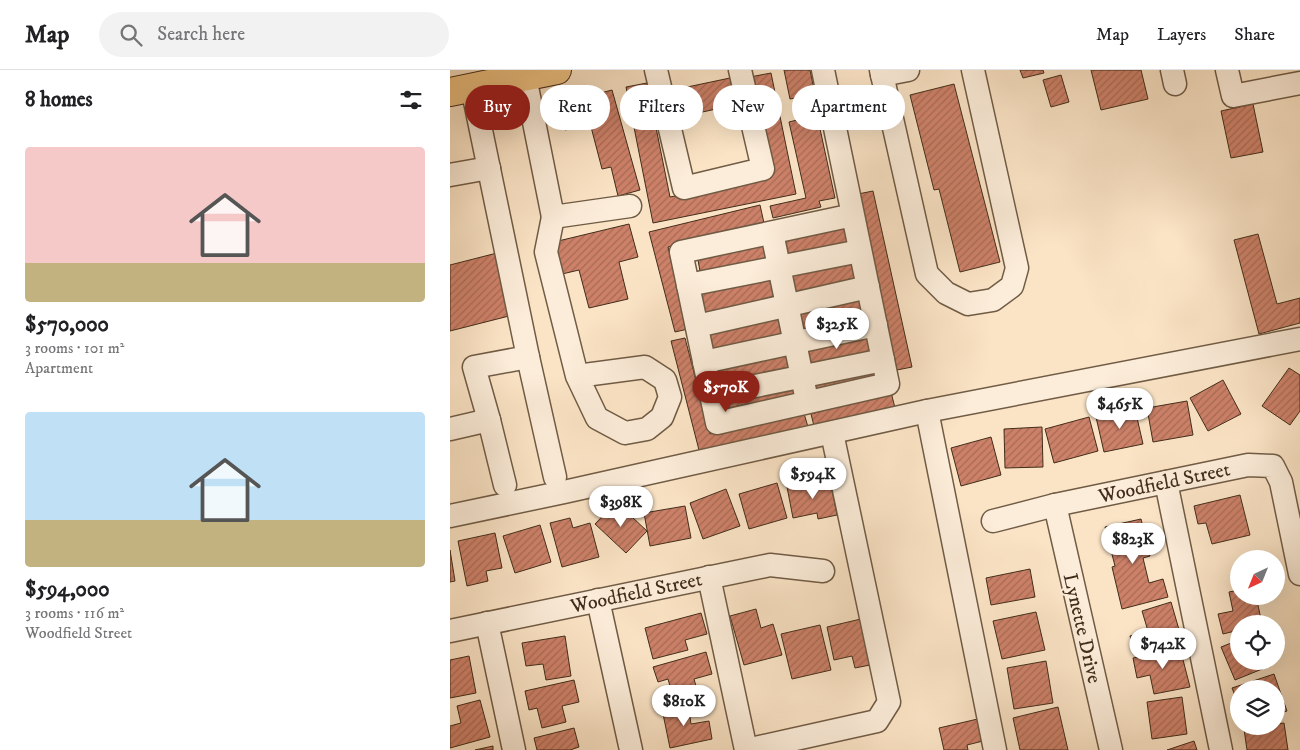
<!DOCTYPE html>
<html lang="en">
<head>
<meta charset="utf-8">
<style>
	body { margin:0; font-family:"IM FELL DW Pica",serif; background:#f2f2f2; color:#202124; height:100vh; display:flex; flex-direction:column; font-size:19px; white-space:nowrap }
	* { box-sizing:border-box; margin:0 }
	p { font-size:16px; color:#757577 }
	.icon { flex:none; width:28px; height:28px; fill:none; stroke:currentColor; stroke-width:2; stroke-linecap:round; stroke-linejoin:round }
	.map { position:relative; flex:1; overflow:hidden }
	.sheet { display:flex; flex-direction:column; background:#fff; width:450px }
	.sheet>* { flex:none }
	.hud { position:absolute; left:15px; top:15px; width:475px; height:45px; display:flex; gap:10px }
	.needle { width:32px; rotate:223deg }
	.buttons { position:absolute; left:780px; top:480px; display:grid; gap:10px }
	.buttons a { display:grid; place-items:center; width:55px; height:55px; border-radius:50%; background:#fff; box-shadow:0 5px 20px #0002; font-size:25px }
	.price { position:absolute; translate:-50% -42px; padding:0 11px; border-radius:18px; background:#fff; color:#222; font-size:16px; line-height:32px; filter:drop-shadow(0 1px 2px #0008) }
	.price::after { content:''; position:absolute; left:50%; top:30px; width:15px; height:11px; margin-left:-8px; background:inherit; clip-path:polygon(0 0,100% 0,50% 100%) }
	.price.selected { background:#8f2418; color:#fff }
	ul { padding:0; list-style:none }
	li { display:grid; align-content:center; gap:10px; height:265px; padding:0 25px }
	li span { display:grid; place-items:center; height:155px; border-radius:5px; color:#555 }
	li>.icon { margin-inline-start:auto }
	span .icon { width:90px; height:90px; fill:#fffc; stroke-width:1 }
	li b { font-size:21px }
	h2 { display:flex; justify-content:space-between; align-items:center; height:60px; padding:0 25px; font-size:21px }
	.tag { padding:0 18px; border-radius:22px; background:#fff; box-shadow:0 5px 20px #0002; font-size:18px; line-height:45px }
	.tag.selected { background:#8f2418; color:#fff }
	header { display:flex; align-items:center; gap:30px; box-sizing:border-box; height:70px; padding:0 25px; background:#fff; border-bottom:1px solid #e0e0e0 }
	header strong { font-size:24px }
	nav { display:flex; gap:28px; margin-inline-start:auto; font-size:18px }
	.search { width:350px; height:45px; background:#f2f2f2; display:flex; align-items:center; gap:12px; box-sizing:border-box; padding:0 18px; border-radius:28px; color:#757577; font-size:19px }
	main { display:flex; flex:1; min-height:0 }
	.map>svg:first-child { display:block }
	.building { fill:url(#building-hatch); stroke:#422d1a }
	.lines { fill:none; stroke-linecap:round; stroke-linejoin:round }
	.minor-casing { stroke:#705b45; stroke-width:25 }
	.major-casing { stroke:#422d1a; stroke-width:30 }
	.minor { stroke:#fcedda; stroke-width:22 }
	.major { stroke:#eec283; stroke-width:28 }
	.labels { text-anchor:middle; stroke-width:4; stroke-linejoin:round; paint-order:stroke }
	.street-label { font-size:20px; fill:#422d1a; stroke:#fcedda }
</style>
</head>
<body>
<header>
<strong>Map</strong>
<div class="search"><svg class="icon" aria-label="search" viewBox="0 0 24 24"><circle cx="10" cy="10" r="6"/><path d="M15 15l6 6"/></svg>Search here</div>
<nav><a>Map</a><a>Layers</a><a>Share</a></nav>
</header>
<main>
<section class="sheet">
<h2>8 homes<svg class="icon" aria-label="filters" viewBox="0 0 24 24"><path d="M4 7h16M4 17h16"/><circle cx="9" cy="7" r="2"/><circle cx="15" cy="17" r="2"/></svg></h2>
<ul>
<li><span style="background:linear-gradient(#f6c9c9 75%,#c2b280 0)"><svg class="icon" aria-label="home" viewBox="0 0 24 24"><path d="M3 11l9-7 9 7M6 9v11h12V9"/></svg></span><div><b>$570,000</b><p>3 rooms · 101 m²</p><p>Apartment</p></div></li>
<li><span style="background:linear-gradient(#bfe0f5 70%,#c2b280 0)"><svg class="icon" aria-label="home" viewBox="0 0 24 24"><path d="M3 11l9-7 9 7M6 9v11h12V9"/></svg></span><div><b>$594,000</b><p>3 rooms · 116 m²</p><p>Woodfield Street</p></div></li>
</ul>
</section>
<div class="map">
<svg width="850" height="680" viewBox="0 0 850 680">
	<defs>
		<pattern id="building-hatch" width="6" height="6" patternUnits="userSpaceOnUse" patternTransform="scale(1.25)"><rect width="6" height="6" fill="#cd8169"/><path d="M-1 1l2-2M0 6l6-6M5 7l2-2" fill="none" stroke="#a86a56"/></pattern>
	</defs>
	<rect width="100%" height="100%" fill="#fbe4c6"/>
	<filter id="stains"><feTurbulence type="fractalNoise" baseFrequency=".004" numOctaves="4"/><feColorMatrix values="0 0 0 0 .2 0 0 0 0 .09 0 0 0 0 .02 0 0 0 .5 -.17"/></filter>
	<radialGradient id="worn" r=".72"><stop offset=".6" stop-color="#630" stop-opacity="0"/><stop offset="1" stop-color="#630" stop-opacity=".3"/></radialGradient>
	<g class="building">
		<path d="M334,0h26l5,24 -25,5z"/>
		<path d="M570,0h23l1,3 -21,5z"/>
		<path d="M641,0h50l7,29 -47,11z"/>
		<path d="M321,3l25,121 -143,29 -27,-136 21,-4 23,114 101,-19 -21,-101z"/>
		<path d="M611,5l8,27 -18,5 -8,-27z"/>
		<path d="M280,8l5,27 -56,12 -6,-27z"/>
		<path d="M504,14l46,178 -40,10 -21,-83 -5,1 -24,-95z"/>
		<path d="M162,20l28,100 -22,6 -7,-29 -9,2 -12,-46 -25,7 -6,-26z"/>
		<path d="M803,34l10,48 -32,6 -10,-47z"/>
		<path d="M367,45l18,83 -16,3 2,6 -48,11 -3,-12 36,-8 -17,-76z"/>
		<path d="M423,121l39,176 -15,3 -39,-176z"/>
		<path d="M310,135l4,18 -96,24 20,82 -13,3 -26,-100z"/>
		<path d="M396,151l5,24 -68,14 -5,-24z"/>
		<path d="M179,154l9,33 -19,5 9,37 -39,9 -10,-38 -17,4 -8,-32z"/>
		<path d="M808,164l19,70 23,-6v25l-41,11 -25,-94z"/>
		<path d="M318,168l5,24 -72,15 -3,-17 15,-3 -2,-7z"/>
		<path d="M47,183l16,62 -63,16v-66z"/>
		<path d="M402,188l6,22 -65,18 -6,-22z"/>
		<path d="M324,204l7,23 -75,19 -6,-23z"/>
		<path d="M411,226l6,23 -68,15 -5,-23z"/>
		<path d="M333,241l6,24 -76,18 -6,-24z"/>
		<path d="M418,262l5,19 -66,18 -6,-20z"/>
		<path d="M235,268l25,96 93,-24 5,17 -108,27 -29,-113z"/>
		<path d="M341,279l5,20 -76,17 -5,-21z"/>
		<path d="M420,298l3,16 -62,11 -3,-15z"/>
		<path d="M839,298l11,7v36l-10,14 -28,-19z"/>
		<path d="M773,310l18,34 -33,17 -18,-33z"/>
		<path d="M348,313l3,17 -58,11 -1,-6 -13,3 -2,-11z"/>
		<path d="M441,322l4,16 -80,22 -4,-16z"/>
		<path d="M737,331l6,34 -40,7 -6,-34z"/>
		<path d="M685,339l8,35 -39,8 -8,-35z"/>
		<path d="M639,347l9,34 -44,12 -9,-34z"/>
		<path d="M592,357l1,40 -38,1 -1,-39z"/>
		<path d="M541,367l10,38 -40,11 -10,-38z"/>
		<path d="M380,409l7,36 -19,4 -1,-6 -24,5 -6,-31z"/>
		<path d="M327,413l10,35 -38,11 -10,-35z"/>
		<path d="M276,419l14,37 -37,13 -13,-36z"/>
		<path d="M790,425l10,40 -38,9 -6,-21 -8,1 -4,-18z"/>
		<path d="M166,432l31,29 -21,22 -31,-29z"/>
		<path d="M235,436l6,32 -41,8 -6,-33z"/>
		<path d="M120,448l3,10 17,-5 9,34 -37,10 -12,-44z"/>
		<path d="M691,449l9,37 -7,2 6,25 14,-4 5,18 -46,12 -10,-42 3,-1 -10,-39z"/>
		<path d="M90,455l11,37 -36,11 -12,-37z"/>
		<path d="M45,463l7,35 -16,3 2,10 -21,5 -9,-45z"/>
		<path d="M0,480l5,31 -5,1z"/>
		<path d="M580,499l5,28 -44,8 -5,-27z"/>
		<path d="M789,520v6h17l6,28h-23v6l-16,4 -5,-20 15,-3 -4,-19z"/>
		<path d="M721,532l11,38 -47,13 -5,-17 18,-5 -6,-20z"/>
		<path d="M306,539l5,19 12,-4 9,31 -38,10 -14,-49z"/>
		<path d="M586,542l9,38 -43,9 -9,-38z"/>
		<path d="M251,543l6,21 -22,6 3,10 -35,9 -8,-31z"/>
		<path d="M415,548l10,46 -20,4 -3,-12 -18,4 -7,-33z"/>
		<path d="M370,555l11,45 -39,9 -11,-45z"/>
		<path d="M115,566l6,40 -25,4 -3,-16 -17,2 -4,-23z"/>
		<path d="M789,570v21h32l1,4 -37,15 -14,-33z"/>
		<path d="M730,578l10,39 -36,7 -4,-19 -13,3 -4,-20z"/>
		<path d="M256,582l6,22 -18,5 4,14 -24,7 -6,-21 -10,3 -5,-15z"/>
		<path d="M19,586l7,37 -26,5v-38z"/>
		<path d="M596,591l7,42 -39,6 -7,-41z"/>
		<path d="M824,604l13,37 -11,4v-26h-37l-1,14 -6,-15z"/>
		<path d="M124,610l5,22 -17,4 4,16 -24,6 -5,-20 -8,2 -4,-19z"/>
		<path d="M732,627l5,37 -35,5 -5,-37z"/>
		<path d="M30,630l10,37 -40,11v-22l11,-3 -4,-17z"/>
		<path d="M238,634l3,20 18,-3 3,18 -42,9 -8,-39z"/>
		<path d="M608,637l10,43h-48l-7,-32z"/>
		<path d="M532,648l5,22 -20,5 1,5h-24l-5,-22z"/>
		<path d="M834,653l4,27h-41l-3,-21 32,-3v-2z"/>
		<path d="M124,658l5,19 -9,3h-33l-3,-12z"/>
		<path d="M744,671l3,9h-30z"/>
		<path d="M43,676v4h-18z"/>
	</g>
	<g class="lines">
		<defs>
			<g id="minor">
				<path d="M206,0l28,118 79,-19 -23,-99"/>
				<path d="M373,0l65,314 -171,39 -36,-171 172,-37"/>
				<path d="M431,0l46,204 19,19 22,11 25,-4 19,-14 5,-18 -44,-198"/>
				<path d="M722,0l3,14"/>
				<path d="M777,0l6,26 67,-13"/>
				<path d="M432,5l26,-5"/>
				<path d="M75,7l28,140 77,-11"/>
				<path d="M22,17l56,270 27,120"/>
				<path d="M0,105l39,-7"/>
				<path d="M103,147l-7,35 31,124 20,42 28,15 22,-4 15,-12 8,-20 -5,-17 -20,-13 -68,9"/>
				<path d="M322,163l33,158"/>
				<path d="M238,215l172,-34"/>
				<path d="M247,256l171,-39"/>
				<path d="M254,292l172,-37"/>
				<path d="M261,325l172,-35"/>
				<path d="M477,341l68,339"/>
				<path d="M39,350l16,65"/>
				<path d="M0,359l39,-9 -15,-53 54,-10"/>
				<path d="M716,412l55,268"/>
				<path d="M605,435l56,245"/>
				<path d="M0,446l114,-24 363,-81 373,-72"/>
				<path d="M543,451l62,-16 193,-40 25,1 8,16 19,92"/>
				<path d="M259,507l37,173"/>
				<path d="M148,530l33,150"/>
				<path d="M37,553l27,127"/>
				<path d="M0,561l320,-66 53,6"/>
				<path d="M296,680l131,-29 12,-19 -57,-269"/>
			</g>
			<path id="major" d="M0,22l107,-22"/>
		</defs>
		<use href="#minor" class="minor-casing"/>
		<use href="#major" class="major-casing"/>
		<use href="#minor" class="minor"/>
		<use href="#major" class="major"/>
	</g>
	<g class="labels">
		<g class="street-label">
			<text transform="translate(714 412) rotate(-12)" y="7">Woodfield Street</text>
			<text transform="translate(186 522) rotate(-12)" y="7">Woodfield Street</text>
			<text transform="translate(633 558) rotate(77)" y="7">Lynette Drive</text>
		</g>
	</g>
	<rect width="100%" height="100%" filter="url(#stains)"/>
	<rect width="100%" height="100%" fill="url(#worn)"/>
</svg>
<div class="buttons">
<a><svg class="needle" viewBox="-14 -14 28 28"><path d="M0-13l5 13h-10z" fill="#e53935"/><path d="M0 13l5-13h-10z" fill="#757577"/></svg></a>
<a><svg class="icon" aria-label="locate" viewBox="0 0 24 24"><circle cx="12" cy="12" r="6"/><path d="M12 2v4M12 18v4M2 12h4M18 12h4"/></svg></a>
<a><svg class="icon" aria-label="layers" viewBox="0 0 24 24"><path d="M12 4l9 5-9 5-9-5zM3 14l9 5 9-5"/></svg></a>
</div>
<b class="price" style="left:387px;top:280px">$325K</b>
<b class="price selected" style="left:276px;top:343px">$570K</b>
<b class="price" style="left:670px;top:360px">$465K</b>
<b class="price" style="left:363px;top:430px">$594K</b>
<b class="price" style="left:171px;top:458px">$398K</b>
<b class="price" style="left:683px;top:495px">$823K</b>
<b class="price" style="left:713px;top:600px">$742K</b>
<b class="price" style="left:234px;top:657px">$810K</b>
<div class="hud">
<a class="tag selected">Buy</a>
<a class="tag">Rent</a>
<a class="tag">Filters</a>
<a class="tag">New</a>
<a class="tag">Apartment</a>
</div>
</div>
</main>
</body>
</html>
